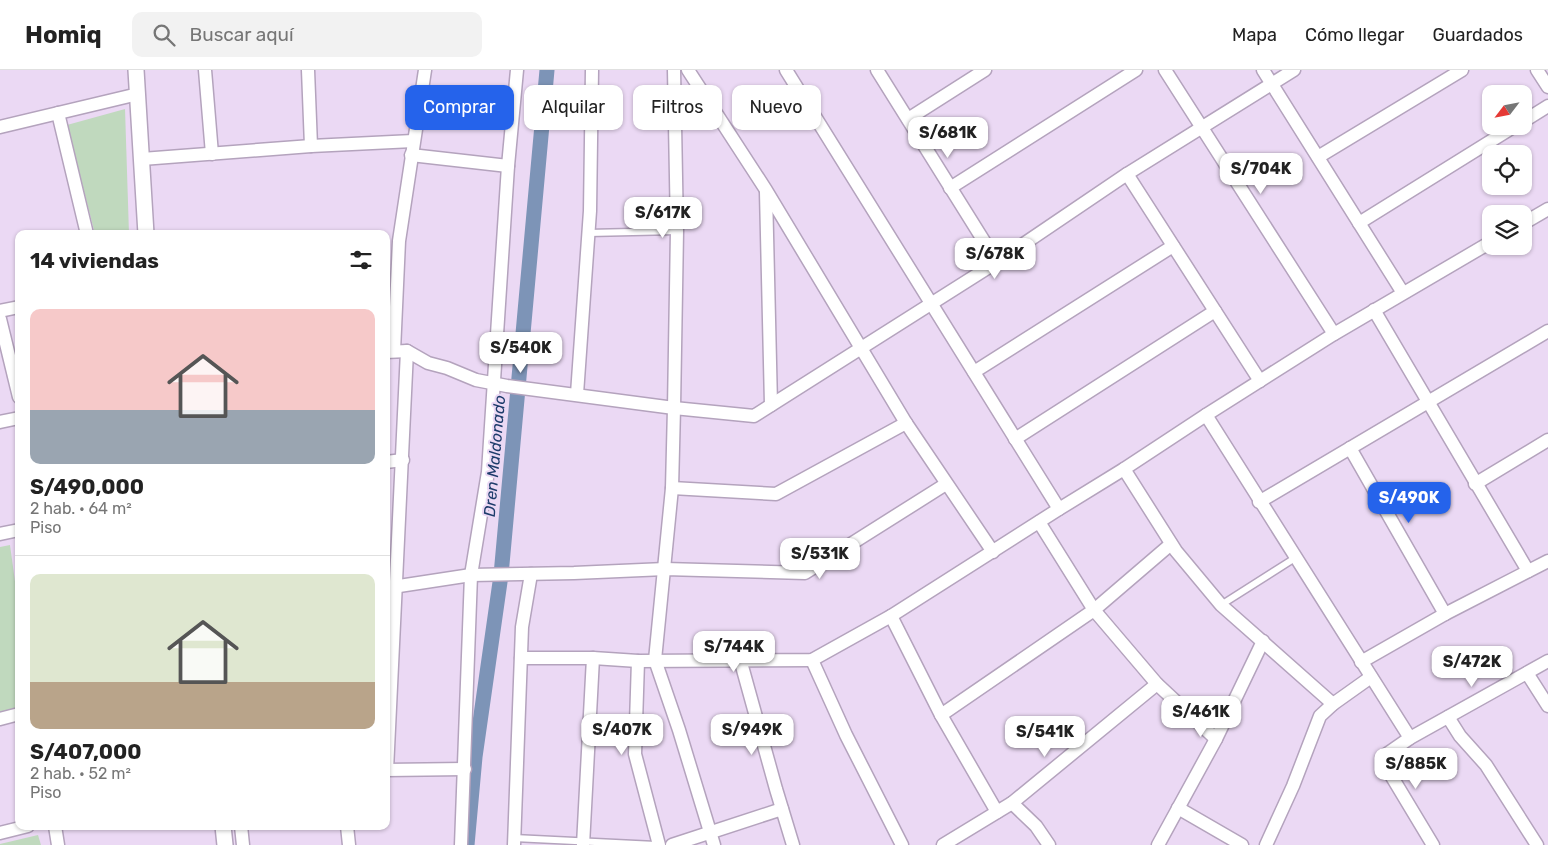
<!DOCTYPE html>
<html lang="es">
<head>
<meta charset="utf-8">
<style>
	body { margin:0; font-family:Rubik,sans-serif; background:#f2f2f2; color:#222; height:100vh; display:flex; flex-direction:column; font-size:19px; white-space:nowrap }
	* { box-sizing:border-box; margin:0 }
	p { font-size:16px; color:#767676 }
	.icon { flex:none; width:28px; height:28px; fill:none; stroke:currentColor; stroke-width:2; stroke-linecap:round; stroke-linejoin:round }
	.map { position:relative; flex:1; overflow:hidden }
	.side { position:absolute; left:15px; top:160px; width:375px; height:600px; display:flex; flex-direction:column; background:#fff; border-radius:10px; box-shadow:0 1px 4px #0004 }
	.side>* { flex:none }
	.hud { position:absolute; left:405px; top:15px; width:475px; height:45px; display:flex; gap:10px }
	.needle { width:32px; rotate:238deg }
	.tools { position:absolute; left:1482px; top:15px; display:grid; gap:10px }
	.tools a { display:grid; place-items:center; width:50px; height:50px; border-radius:10px; background:#fff; box-shadow:0 1px 4px #0004; font-size:25px }
	.price { position:absolute; translate:-50% -42px; padding:0 11px; border-radius:10px; background:#fff; color:#222; font-size:16px; line-height:32px; filter:drop-shadow(0 1px 2px #0008) }
	.price::after { content:''; position:absolute; left:50%; top:30px; width:15px; height:11px; margin-left:-8px; background:inherit; clip-path:polygon(0 0,100% 0,50% 100%) }
	.price.current { background:#2563eb; color:#fff }
	ul { padding:0; list-style:none }
	li { display:grid; align-content:center; gap:10px; height:265px; padding:0 15px }
	li+li { border-top:1px solid #e0e0e0 }
	li span { display:grid; place-items:center; height:155px; border-radius:10px; color:#555 }
	li>.icon { margin-inline-start:auto }
	span .icon { width:90px; height:90px; fill:#fffc; stroke-width:1 }
	li b { font-size:21px }
	h2 { display:flex; justify-content:space-between; align-items:center; height:60px; padding:0 15px; font-size:21px }
	.pill { padding:0 18px; border-radius:10px; background:#fff; box-shadow:0 1px 4px #0004; font-size:18px; line-height:45px }
	.pill.current { background:#2563eb; color:#fff }
	header { display:flex; align-items:center; gap:30px; box-sizing:border-box; height:70px; padding:0 25px; background:#fff; border-bottom:1px solid #e0e0e0 }
	header strong { font-size:24px }
	nav { display:flex; gap:28px; margin-inline-start:auto; font-size:18px }
	.search { width:350px; height:45px; background:#f2f2f2; display:flex; align-items:center; gap:12px; box-sizing:border-box; padding:0 18px; border-radius:10px; color:#767676; font-size:19px }
	.map>svg:first-child { display:block }
	.green { fill:#c0d9be }
	.lines { fill:none; stroke-linecap:round; stroke-linejoin:round }
	.canal { stroke:#7d94b7; stroke-width:15 }
	.service-casing { stroke:#b4a3bd; stroke-width:9 }
	.minor-casing { stroke:#b4a3bd; stroke-width:15 }
	.tertiary-casing { stroke:#b4a3bd; stroke-width:18 }
	.service { stroke:#fff; stroke-width:6 }
	.minor { stroke:#fff; stroke-width:12 }
	.tertiary { stroke:#fff; stroke-width:15 }
	.labels { text-anchor:middle; stroke-width:4; stroke-linejoin:round; paint-order:stroke }
	.water-label { font-size:16px; font-style:italic; fill:#1d3c6b; stroke:#ebd9f4 }
</style>
</head>
<body>
<header>
<strong>Homiq</strong>
<div class="search"><svg class="icon" aria-label="search" viewBox="0 0 24 24"><circle cx="10" cy="10" r="6"/><path d="M15 15l6 6"/></svg>Buscar aquí</div>
<nav><a>Mapa</a><a>Cómo llegar</a><a>Guardados</a></nav>
</header>
<div class="map">
<svg width="1548" height="775" viewBox="0 0 1548 775">
	<rect width="100%" height="100%" fill="#ebd9f4"/>
	<g class="green">
		<path d="M125,39l4,125h-34l-28,-109z"/>
		<path d="M10,475l9,66v97l-19,4v-165z"/>
		<path d="M38,765l3,10h-41v-1z"/>
	</g>
	<g class="lines">
		<path class="canal" d="M467,775l8,-88 26,-182 46,-505"/>
		<defs>
			<g id="service">
				<path d="M588,163l89,-2"/>
				<path d="M1221,535l74,-47"/>
				<path d="M514,768l142,7"/>
			</g>
			<g id="minor">
				<path d="M205,0l7,84"/>
				<path d="M308,0l3,76"/>
				<path d="M674,0l3,161 -3,177 -2,80 -17,172 24,70 35,115"/>
				<path d="M688,0l78,120 140,233 87,129"/>
				<path d="M786,0l273,439"/>
				<path d="M877,0l120,192"/>
				<path d="M1165,0l169,264"/>
				<path d="M1263,0l140,223"/>
				<path d="M1537,0l11,17"/>
				<path d="M58,43l29,121"/>
				<path d="M675,45c15,-5 26,-5 41,-1"/>
				<path d="M908,49l77,-49"/>
				<path d="M1524,51l24,-15"/>
				<path d="M0,57l138,-33"/>
				<path d="M411,85l97,11"/>
				<path d="M1318,87l144,-87"/>
				<path d="M142,89l169,-13 102,-5"/>
				<path d="M1127,104l133,207"/>
				<path d="M950,118l186,-118"/>
				<path d="M766,122l5,213"/>
				<path d="M1359,153l156,-97"/>
				<path d="M1524,153l24,-14"/>
				<path d="M1374,240l154,261"/>
				<path d="M0,241l19,-4"/>
				<path d="M0,249l19,78"/>
				<path d="M394,281l5,-110 26,-171"/>
				<path d="M386,282l21,-1 21,12 19,5 29,12 31,6 167,22 80,8 243,-154 130,-88 167,-104"/>
				<path d="M974,302l199,-126"/>
				<path d="M577,324l13,-183 2,-141"/>
				<path d="M1206,345l204,323"/>
				<path d="M0,352l19,-4"/>
				<path d="M1015,369l200,-128"/>
				<path d="M1350,378l95,166"/>
				<path d="M386,392l17,-2"/>
				<path d="M1124,399l52,82 45,54 112,99"/>
				<path d="M1475,414l73,-44"/>
				<path d="M672,418l104,6 130,-71"/>
				<path d="M1259,432l289,-171"/>
				<path d="M1039,452l55,88 63,74 59,55"/>
				<path d="M0,464l19,-4"/>
				<path d="M386,518l85,-13 103,-2 91,-4 140,4 141,-89"/>
				<path d="M891,546l50,99 56,97"/>
				<path d="M521,588h72l45,3 174,-1 79,-44 168,-107 65,-40 82,-54 128,-81 157,-92"/>
				<path d="M740,589l36,130 17,56"/>
				<path d="M812,590l34,75 56,110"/>
				<path d="M638,591l-3,93 24,91"/>
				<path d="M1361,592l84,-48 103,-53"/>
				<path d="M1527,603l21,33"/>
				<path d="M941,645l153,-105 77,-66"/>
				<path d="M1448,647l12,19 26,29 51,80"/>
				<path d="M0,649l19,-5"/>
				<path d="M386,700l79,-1"/>
				<path d="M387,700l20,-419"/>
				<path d="M1012,733l24,23 13,19"/>
				<path d="M1178,738l64,37"/>
				<path d="M55,756l3,19"/>
				<path d="M241,756l2,19"/>
				<path d="M347,756l2,19"/>
				<path d="M0,763l28,-7"/>
				<path d="M461,775l10,-270 17,-103 20,-306 9,-96"/>
				<path d="M514,775l8,-218 9,-53"/>
				<path d="M583,775l10,-187"/>
				<path d="M672,775l110,-36"/>
				<path d="M943,775l69,-42 145,-119"/>
				<path d="M1158,775l58,-106 47,-98"/>
				<path d="M1266,775l27,-59 27,-70 13,-12 38,-27"/>
				<path d="M1433,775l-50,-83 1,-6 26,-18 138,-77"/>
			</g>
			<g id="tertiary">
				<path d="M136,0l10,164"/>
				<path d="M223,756l2,19"/>
			</g>
		</defs>
		<use href="#service" class="service-casing"/>
		<use href="#minor" class="minor-casing"/>
		<use href="#tertiary" class="tertiary-casing"/>
		<use href="#service" class="service"/>
		<use href="#minor" class="minor"/>
		<use href="#tertiary" class="tertiary"/>
	</g>
	<g class="labels">
		<g class="water-label">
			<text transform="translate(494 386) rotate(-85)" y="6">Dren Maldonado</text>
		</g>
	</g>
</svg>
<div class="tools">
<a><svg class="needle" viewBox="-14 -14 28 28"><path d="M0-13l5 13h-10z" fill="#e53935"/><path d="M0 13l5-13h-10z" fill="#767676"/></svg></a>
<a><svg class="icon" aria-label="locate" viewBox="0 0 24 24"><circle cx="12" cy="12" r="6"/><path d="M12 2v4M12 18v4M2 12h4M18 12h4"/></svg></a>
<a><svg class="icon" aria-label="layers" viewBox="0 0 24 24"><path d="M12 4l9 5-9 5-9-5zM3 14l9 5 9-5"/></svg></a>
</div>
<b class="price" style="left:948px;top:89px">S/681K</b>
<b class="price" style="left:1261px;top:125px">S/704K</b>
<b class="price" style="left:663px;top:169px">S/617K</b>
<b class="price" style="left:995px;top:210px">S/678K</b>
<b class="price" style="left:521px;top:304px">S/540K</b>
<b class="price current" style="left:1409px;top:454px">S/490K</b>
<b class="price" style="left:820px;top:510px">S/531K</b>
<b class="price" style="left:734px;top:603px">S/744K</b>
<b class="price" style="left:1472px;top:618px">S/472K</b>
<b class="price" style="left:1201px;top:668px">S/461K</b>
<b class="price" style="left:622px;top:686px">S/407K</b>
<b class="price" style="left:752px;top:686px">S/949K</b>
<b class="price" style="left:1045px;top:688px">S/541K</b>
<b class="price" style="left:1416px;top:720px">S/885K</b>
<div class="hud">
<a class="pill current">Comprar</a>
<a class="pill">Alquilar</a>
<a class="pill">Filtros</a>
<a class="pill">Nuevo</a>
</div>
<section class="side">
<h2>14 viviendas<svg class="icon" aria-label="filters" viewBox="0 0 24 24"><path d="M4 7h16M4 17h16"/><circle cx="9" cy="7" r="2"/><circle cx="15" cy="17" r="2"/></svg></h2>
<ul>
<li><span style="background:linear-gradient(#f6c9c9 65%,#9aa5b1 0)"><svg class="icon" aria-label="home" viewBox="0 0 24 24"><path d="M3 11l9-7 9 7M6 9v11h12V9"/></svg></span><div><b>S/490,000</b><p>2 hab. · 64 m²</p><p>Piso</p></div></li>
<li><span style="background:linear-gradient(#dfe7d0 70%,#b9a48a 0)"><svg class="icon" aria-label="home" viewBox="0 0 24 24"><path d="M3 11l9-7 9 7M6 9v11h12V9"/></svg></span><div><b>S/407,000</b><p>2 hab. · 52 m²</p><p>Piso</p></div></li>
</ul>
</section>
</div>
</body>
</html>
